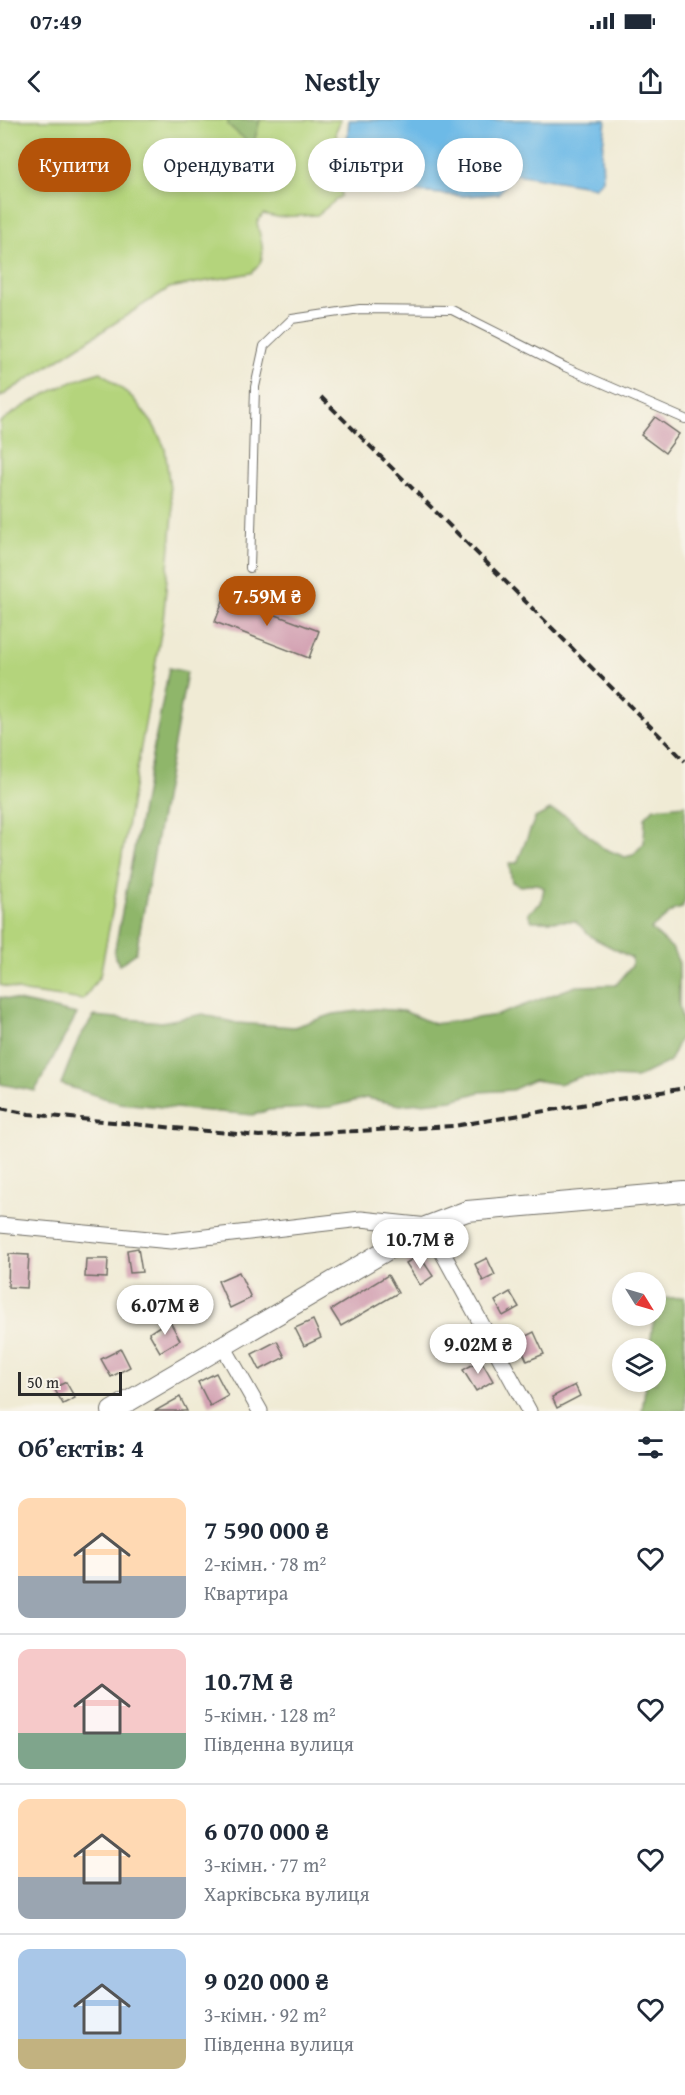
<!DOCTYPE html>
<html lang="uk">
<head>
<meta charset="utf-8">
<style>
	body { margin:0; font-family:"Gentium Book Plus",serif; background:#f2f2f3; color:#1f2937; height:100vh; display:flex; flex-direction:column; font-size:22px; white-space:nowrap }
	* { box-sizing:border-box; margin:0 }
	p { font-size:20px; color:#747a83 }
	.icon { flex:none; width:33px; height:33px; fill:none; stroke:currentColor; stroke-width:2; stroke-linecap:round; stroke-linejoin:round }
	.map { position:relative; height:1291px; overflow:hidden }
	.side { display:flex; flex-direction:column; background:#fff; flex:1 }
	.side>* { flex:none }
	.banner { position:absolute; left:18px; top:18px; width:650px; height:54px; display:flex; gap:12px }
	.needle { width:39px; rotate:127deg }
	.tools { position:absolute; left:612px; top:1152px; display:grid; gap:12px }
	.tools a { display:grid; place-items:center; width:54px; height:54px; border-radius:50%; background:#fff; box-shadow:0 3px 9px #0003; font-size:30px }
	.scale { position:absolute; left:18px; bottom:15px; width:104px; box-sizing:border-box; padding-left:6px; border:3px solid #2b2b2b; border-top:0; font-size:16px; line-height:21px; white-space:nowrap; color:#2b2b2b; -webkit-text-stroke:4px #f7f3e8; paint-order:stroke }
	.price { position:absolute; translate:-50% -51px; padding:0 14px; border-radius:21px; background:#fff; color:#222; font-size:20px; line-height:39px; filter:drop-shadow(0 2px 3px #0008) }
	.price::after { content:''; position:absolute; left:50%; top:36px; width:18px; height:14px; margin-left:-9px; background:inherit; clip-path:polygon(0 0,100% 0,50% 100%) }
	.price.current { background:#b45309; color:#fff }
	ul { padding:0; list-style:none }
	li { display:flex; align-items:center; gap:18px; height:150px; padding:0 18px }
	li+li { border-top:2px solid #e0e1e3 }
	li span { display:grid; place-items:center; flex:none; width:168px; height:120px; border-radius:12px; color:#555 }
	li>.icon { margin-inline-start:auto }
	span .icon { width:72px; height:72px; fill:#fffc; stroke-width:1 }
	li b { font-size:26px }
	h2 { display:flex; justify-content:space-between; align-items:center; height:72px; padding:0 18px; font-size:26px }
	.pill { padding:0 21px; border-radius:27px; background:#fff; box-shadow:0 3px 9px #0003; font-size:21px; line-height:54px }
	.pill.current { background:#b45309; color:#fff }
	.status { display:flex; justify-content:space-between; align-items:center; height:42px; padding:0 30px; background:#fff; direction:ltr }
	.status svg { height:16px; fill:currentColor }
	header { display:flex; justify-content:space-between; align-items:center; height:78px; padding:0 18px; background:#fff; font-size:27px; font-weight:600 }
	.map>svg:first-child { display:block }
	.green { fill:#b4d47b; stroke:#708053; stroke-width:1.5 }
	.forest { fill:#8fb66b; stroke:#5d704b; stroke-width:1.5 }
	.water { fill:#6dbae7; stroke:#4c7289; stroke-width:1.5 }
	.building { fill:#d3a1b2 }
	.lines { fill:none; stroke-linecap:round; stroke-linejoin:round }
	.service-casing { stroke:#706e66; stroke-width:10 }
	.minor-casing { stroke:#706e66; stroke-width:17 }
	.tertiary-casing { stroke:#706e66; stroke-width:22 }
	.service { stroke:#fff; stroke-width:8 }
	.minor { stroke:#fff; stroke-width:15 }
	.tertiary { stroke:#fff; stroke-width:20 }
	.rail { stroke:#2b2b2b; stroke-width:4; stroke-dasharray:9 4.5; stroke-linecap:butt }
</style>
</head>
<body>
<div class="status"><b>07:49</b><svg viewBox="0 0 49 12"><path d="M0 12V9h3v3zM5 12V6h3v6zM10 12V3h3v9zM15 12V0h3v12zM26 1h20v11H26zM47 4h2v5h-2z"/></svg></div>
<header><svg class="icon" aria-label="back" viewBox="0 0 24 24"><path d="M15 5l-7 7 7 7"/></svg>Nestly<svg class="icon" aria-label="share" viewBox="0 0 24 24"><path d="M12 15V3M7 8l5-5 5 5M5 13v7h14v-7"/></svg></header>
<div class="map">
<svg width="685" height="1291" viewBox="0 0 685 1291">
	<rect width="100%" height="100%" fill="#f7f3e8"/>
	<filter id="ink" filterUnits="userSpaceOnUse"><feTurbulence type="fractalNoise" baseFrequency=".0167" numOctaves="2"/><feDisplacementMap in="SourceGraphic" scale="12" xChannelSelector="R" yChannelSelector="G"/><feConvolveMatrix kernelMatrix="1 2 1 2 8 2 1 2 1" color-interpolation-filters="sRGB"/></filter>
	<filter id="wash" filterUnits="userSpaceOnUse"><feTurbulence type="fractalNoise" baseFrequency=".008" numOctaves="4" result="noise"/><feDisplacementMap in="SourceGraphic" scale="24" xChannelSelector="R" yChannelSelector="G"/><feGaussianBlur stdDeviation="1.35" result="paint"/><feColorMatrix in="noise" values="0 0 0 0 0 0 0 0 0 0 0 0 0 0 0 0 0 1.4 0 .05"/><feComposite in="paint" operator="in"/></filter>
	<g filter="url(#wash)">
		<rect width="100%" height="100%" fill="#f0ebd5"/>
		<g class="green">
			<path d="M0,0h341l-5,11 5,65 -24,19 -40,2 -14,-3 -6,8c4,21 13,37 -6,51l-82,15 -169,109z"/>
			<path d="M101,252l32,26 20,26 12,24 8,66 -10,107 -51,292 -12,63 -17,24 -58,-8 -25,-7v-563c30,-21 65,-40 101,-50z"/>
		</g>
		<g class="forest">
			<path d="M228,0h32l-7,26 -25,-21z"/>
			<path d="M169,548l18,4 -51,281 -17,12 -5,-11z"/>
			<path d="M685,685v94l-3,9 -8,2 -23,19 21,19 7,15v42l5,25 -15,32 -33,16 -53,-2 -24,8 -25,-4 -22,10 -32,2 -28,8 -52,5 -34,-7 -35,9 -62,3 -16,5 -134,-12 -58,-19 18,-46 15,-22 68,6 41,-8 33,9 58,4 40,-13 42,-5 28,2 30,13 64,-9 78,-29 40,-1 16,-19v-8l-39,-20 -18,-17h-43l-4,-8 13,-10 3,-15 -7,-4 -17,2 -8,-4 -3,-19h8l18,-45 15,-8 15,5 38,33 22,9 8,-2 11,-12 1,-26 9,-9z"/>
			<path d="M0,877l77,17 -42,77 -35,-7z"/>
			<path d="M684,1177l1,114h-43l4,-29h10v-34h-6l2,-19 8,-30z"/>
		</g>
		<path class="water" d="M349,0h257l-4,34 1,26 -8,7 -80,-13 -17,20 -34,2 -106,-9 -10,-6 -2,-27z"/>
		<g id="blocks">
			<g class="building">
				<path d="M655,297l24,17 -14,19 -24,-18z"/>
				<path d="M225,476l94,35 -10,27 -94,-36z"/>
				<path d="M138,1128l4,24 -12,1 -3,-23z"/>
				<path d="M9,1134l20,1 -2,33 -19,-1z"/>
				<path d="M419,1135l14,21 -13,9 -14,-22z"/>
				<path d="M487,1138l8,17 -12,6 -8,-17z"/>
				<path d="M86,1139h22l-1,19 -22,-1z"/>
				<path d="M239,1152l12,26 -21,10 -12,-27z"/>
				<path d="M388,1155l10,18 -57,33 -10,-16z"/>
				<path d="M510,1172l9,15 -16,9 -8,-15z"/>
				<path d="M169,1200l11,20 -20,12 -11,-19z"/>
				<path d="M313,1200l8,18 -17,8 -9,-18z"/>
				<path d="M534,1212l10,22 -17,7 -9,-21z"/>
				<path d="M277,1221l8,16 -25,13 -8,-16z"/>
				<path d="M121,1229l9,18 -19,10 -10,-18z"/>
				<path d="M481,1240l12,21 -17,10 -13,-21z"/>
				<path d="M216,1253l12,23 -18,10 -12,-24z"/>
				<path d="M66,1262l9,16 -12,6 -9,-16z"/>
				<path d="M575,1265l5,11 -23,12 -5,-11z"/>
				<path d="M180,1277l7,14h-32z"/>
			</g>
		</g>
	</g>
	<g filter="url(#ink)">
		<use href="#blocks" fill-opacity="0" stroke="#706e66" stroke-width="1.5"/>
		<g class="lines">
			<defs>
				<path id="service" d="M250,448l5,-181 9,-41 28,-27 68,-10 92,1 113,57 120,52"/>
				<g id="minor">
					<path d="M0,1105l171,16 190,-22 67,7 101,185"/>
					<path d="M223,1226l37,65"/>
				</g>
				<path id="tertiary" d="M112,1291l316,-185 39,-15 218,-19"/>
			</defs>
			<use href="#service" class="service-casing"/>
			<use href="#minor" class="minor-casing"/>
			<use href="#tertiary" class="tertiary-casing"/>
			<use href="#service" class="service"/>
			<use href="#minor" class="minor"/>
			<use href="#tertiary" class="tertiary"/>
			<g class="rail">
				<path d="M321,277l364,364"/>
				<path d="M0,988l29,6 230,22 195,-10 231,-38"/>
			</g>
		</g>
	</g>
</svg>
<div class="tools">
<a><svg class="needle" viewBox="-14 -14 28 28"><path d="M0-13l5 13h-10z" fill="#e53935"/><path d="M0 13l5-13h-10z" fill="#747a83"/></svg></a>
<a><svg class="icon" aria-label="layers" viewBox="0 0 24 24"><path d="M12 4l9 5-9 5-9-5zM3 14l9 5 9-5"/></svg></a>
</div>
<div class="scale">50 m</div>
<b class="price current" style="left:267px;top:507px">7.59M ₴</b>
<b class="price" style="left:420px;top:1150px">10.7M ₴</b>
<b class="price" style="left:165px;top:1216px">6.07M ₴</b>
<b class="price" style="left:478px;top:1255px">9.02M ₴</b>
<div class="banner">
<a class="pill current">Купити</a>
<a class="pill">Орендувати</a>
<a class="pill">Фільтри</a>
<a class="pill">Нове</a>
</div>
</div>
<section class="side">
<h2>Об’єктів: 4<svg class="icon" aria-label="filters" viewBox="0 0 24 24"><path d="M4 7h16M4 17h16"/><circle cx="9" cy="7" r="2"/><circle cx="15" cy="17" r="2"/></svg></h2>
<ul>
<li><span style="background:linear-gradient(#ffd9b3 65%,#9aa5b1 0)"><svg class="icon" aria-label="home" viewBox="0 0 24 24"><path d="M3 11l9-7 9 7M6 9v11h12V9"/></svg></span><div><b>7 590 000 ₴</b><p>2-кімн. · 78 m²</p><p>Квартира</p></div><svg class="icon" aria-label="heart" viewBox="0 0 24 24"><path d="M12 20l-8-8c-3-5 5-10 8-4 3-6 11-1 8 4z"/></svg></li>
<li><span style="background:linear-gradient(#f6c9c9 70%,#7fa58c 0)"><svg class="icon" aria-label="home" viewBox="0 0 24 24"><path d="M3 11l9-7 9 7M6 9v11h12V9"/></svg></span><div><b>10.7M ₴</b><p>5-кімн. · 128 m²</p><p>Південна вулиця</p></div><svg class="icon" aria-label="heart" viewBox="0 0 24 24"><path d="M12 20l-8-8c-3-5 5-10 8-4 3-6 11-1 8 4z"/></svg></li>
<li><span style="background:linear-gradient(#ffd9b3 65%,#9aa5b1 0)"><svg class="icon" aria-label="home" viewBox="0 0 24 24"><path d="M3 11l9-7 9 7M6 9v11h12V9"/></svg></span><div><b>6 070 000 ₴</b><p>3-кімн. · 77 m²</p><p>Харківська вулиця</p></div><svg class="icon" aria-label="heart" viewBox="0 0 24 24"><path d="M12 20l-8-8c-3-5 5-10 8-4 3-6 11-1 8 4z"/></svg></li>
<li><span style="background:linear-gradient(#a9c7e8 75%,#c2b280 0)"><svg class="icon" aria-label="home" viewBox="0 0 24 24"><path d="M3 11l9-7 9 7M6 9v11h12V9"/></svg></span><div><b>9 020 000 ₴</b><p>3-кімн. · 92 m²</p><p>Південна вулиця</p></div><svg class="icon" aria-label="heart" viewBox="0 0 24 24"><path d="M12 20l-8-8c-3-5 5-10 8-4 3-6 11-1 8 4z"/></svg></li>
</ul>
</section>
</body>
</html>
